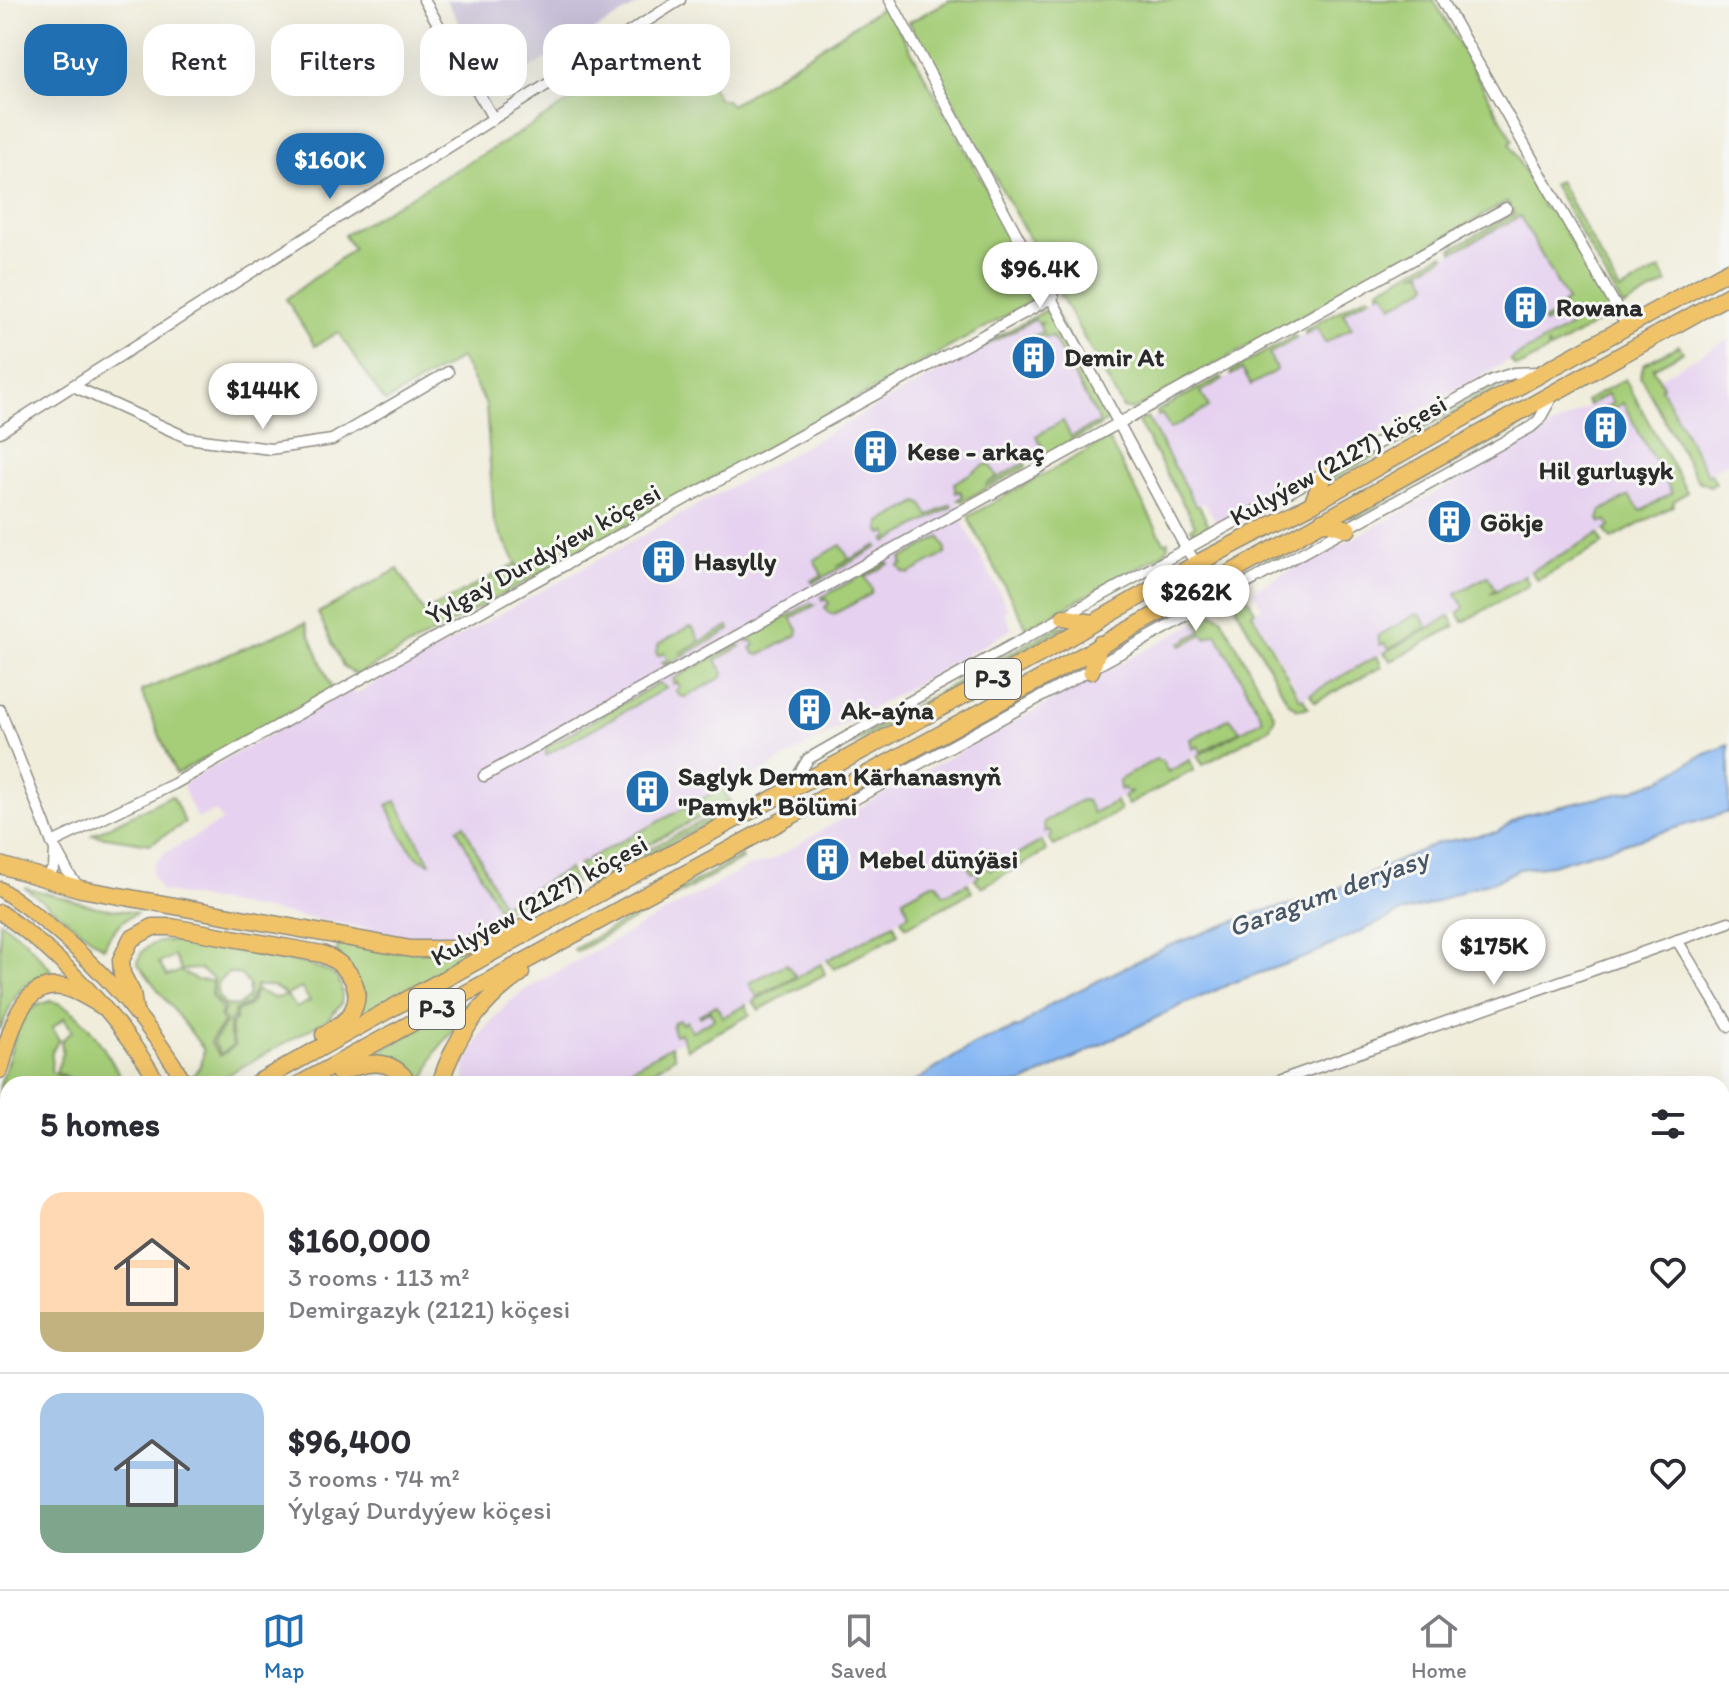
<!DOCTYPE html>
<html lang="en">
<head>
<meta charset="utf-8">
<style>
	body { margin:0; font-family:Itim,sans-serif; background:#f7f7f7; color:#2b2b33; height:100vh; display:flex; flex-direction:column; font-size:30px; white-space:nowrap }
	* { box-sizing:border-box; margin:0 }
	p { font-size:26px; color:#7c7c81 }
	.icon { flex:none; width:44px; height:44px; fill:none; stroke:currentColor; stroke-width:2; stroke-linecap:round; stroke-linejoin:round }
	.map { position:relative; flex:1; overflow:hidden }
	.sheet { position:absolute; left:0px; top:1076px; width:1730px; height:514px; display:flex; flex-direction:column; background:#fff; border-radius:24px 24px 0 0; box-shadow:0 8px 32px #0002 }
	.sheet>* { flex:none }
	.banner { position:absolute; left:24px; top:24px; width:800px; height:72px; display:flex; gap:16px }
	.price { position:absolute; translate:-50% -68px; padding:0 18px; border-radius:28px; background:#fff; color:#222; font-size:26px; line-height:52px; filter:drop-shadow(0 2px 4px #0008) }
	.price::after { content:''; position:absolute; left:50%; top:48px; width:24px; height:18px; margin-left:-12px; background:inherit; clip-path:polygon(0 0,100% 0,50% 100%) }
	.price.on { background:#1f6fb2; color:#fff }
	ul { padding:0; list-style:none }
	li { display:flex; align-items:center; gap:24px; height:200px; padding:0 40px }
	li+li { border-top:2px solid #e1e1e2 }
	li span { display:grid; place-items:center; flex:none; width:224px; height:160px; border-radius:24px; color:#555 }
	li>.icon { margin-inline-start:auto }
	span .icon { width:96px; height:96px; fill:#fffc; stroke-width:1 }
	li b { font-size:34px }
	h2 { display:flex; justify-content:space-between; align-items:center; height:96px; padding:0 40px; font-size:34px }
	.chip { padding:0 28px; border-radius:24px; background:#fff; box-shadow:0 8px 32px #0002; font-size:28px; line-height:72px }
	.chip.on { background:#1f6fb2; color:#fff }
	.menu { display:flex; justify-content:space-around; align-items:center; height:112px; border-top:2px solid #e1e1e2; background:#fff; font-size:22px; color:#7c7c81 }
	.menu a { display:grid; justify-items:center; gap:4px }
	.menu .on { color:#1f6fb2 }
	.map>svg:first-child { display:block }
	.built { fill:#e6d2f0 }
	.industrial { fill:#c8bfd8 }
	.green { fill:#a6ce79; stroke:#687c52; stroke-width:2; fill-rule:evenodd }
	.water { fill:#89b9f5; stroke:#5a7290; stroke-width:2 }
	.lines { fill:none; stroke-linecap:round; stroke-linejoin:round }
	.stream { stroke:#89b9f5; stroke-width:2 }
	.minor-casing { stroke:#8e8c83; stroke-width:13 }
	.major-casing { stroke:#8e8c83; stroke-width:17 }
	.highway-casing { stroke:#8e8c83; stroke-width:19 }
	.minor { stroke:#fff; stroke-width:10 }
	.major { stroke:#f1c369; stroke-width:14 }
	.highway { stroke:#f1c369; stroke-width:16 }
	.labels { text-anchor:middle; stroke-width:6; stroke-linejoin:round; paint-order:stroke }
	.shield { fill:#f6f6f2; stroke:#686867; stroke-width:2 }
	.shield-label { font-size:24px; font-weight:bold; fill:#2b2b2b }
	.poi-label { font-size:26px; font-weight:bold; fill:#2b2b2b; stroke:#f6f6f2; text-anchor:start }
	.street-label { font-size:26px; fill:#2b2b2b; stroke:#f6f6f2 }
	.water-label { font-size:28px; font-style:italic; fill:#475668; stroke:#f6f6f2 }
</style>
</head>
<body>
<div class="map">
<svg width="1729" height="1589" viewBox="0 0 1729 1589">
	<rect width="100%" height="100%" fill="#f6f6f2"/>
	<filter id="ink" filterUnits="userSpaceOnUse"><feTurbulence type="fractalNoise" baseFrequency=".0125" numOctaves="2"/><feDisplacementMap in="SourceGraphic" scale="16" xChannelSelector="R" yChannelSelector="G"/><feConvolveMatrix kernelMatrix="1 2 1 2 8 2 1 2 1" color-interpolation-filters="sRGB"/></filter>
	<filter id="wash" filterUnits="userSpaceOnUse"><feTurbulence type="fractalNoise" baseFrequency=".006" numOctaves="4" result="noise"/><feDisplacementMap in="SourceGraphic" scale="32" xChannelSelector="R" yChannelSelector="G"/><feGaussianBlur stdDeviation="1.8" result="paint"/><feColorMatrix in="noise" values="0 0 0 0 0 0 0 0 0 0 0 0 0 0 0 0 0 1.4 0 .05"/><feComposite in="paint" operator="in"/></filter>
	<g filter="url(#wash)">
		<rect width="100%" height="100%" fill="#f0eddb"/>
		<g class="built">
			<path d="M1519,216l47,85 -4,3 11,21 -356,198 -13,-21 -8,5 -47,-86z"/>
			<path d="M1035,319l11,20 6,-3 47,86 -141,78 6,24 44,85 -4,3 8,17 -279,159 -11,-1 -134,71 1,3h-6l-81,44 -7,-14 -4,1 9,30 -27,10 -32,5 -37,-2 -244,-44 -8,-17 1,-10 14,-12 55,-31 -6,-10 -16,7 -4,-1 -13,-30 4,-6 163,-91 5,4z"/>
			<path d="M1729,339v123l-21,11 -47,-85 2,-2 -4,-8z"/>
			<path d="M1609,395l6,12 8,-4 49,90 -370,205 -48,-85 8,-6 -9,-17 137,-71z"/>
			<path d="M1197,622l9,16 10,-5 47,86 -661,365h-137v-19l20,-37 25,-27 16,-12 221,-122 23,-6 134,-79z"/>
		</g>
		<path class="industrial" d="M446,0h200l-149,88z"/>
		<g class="green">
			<path d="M950,0h484l79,140 -3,4 33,63 9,3 62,103 -64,37 -3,-6 2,6 -26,15 -8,1 -5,-6 64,-36 -7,-12 -23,12 -1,-3 22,-12 -3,-5 5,-3 -47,-85 -67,36 -1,-4 62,-34 -7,-12 -374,208 -10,-2 -214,-386z"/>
			<path d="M886,5l156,285 -2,7 -683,378 -14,-9 -25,-53 80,-44 34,56 -7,-13 90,-48 6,11h2l-29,-53 -8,-117 -25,-47 -76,44 -47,-70 -23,14 -29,-47 67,-50 -9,-14 172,-100 164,-102 39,66 7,1 5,5z"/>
			<path d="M1559,181l61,110 40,-22 8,14 -45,24 -70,-123z"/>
			<path d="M1442,254l3,2 -31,18 8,-3 6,12 -2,4 -34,19 -8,-15 -5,2v-4z"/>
			<path d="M1368,295l3,2 -28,16 9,15 -27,15 -8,-15 -12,6v-4z"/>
			<path d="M1050,308l4,1 55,107 -3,6 -7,4v-5l-47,-85 -6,2 -2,-3 -20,10 -1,-3 19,-10 -2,-6 3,-4 -4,2 -4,-5 -61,33 -1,-2z"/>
			<path d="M1294,336l3,2 -28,16 7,15 -1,2 -24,14 -9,-16 -11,6v-4z"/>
			<path d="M1679,345l4,7 -30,16 10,18 -2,2 47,87 3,-2 5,10 -6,3 -12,-5 -58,-105 4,-12z"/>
			<path d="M1220,377l3,2 -22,13 8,15 -39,22 -8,-15 -4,2 -1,-5z"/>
			<path d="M1625,379l62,113 -14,10 1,3 -62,34 -7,-8 5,-4 -4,-6 -5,2 -2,-4 2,-8 28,-15 12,15 31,-18 -49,-90 -28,15 -2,-3 20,-12 -5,-9 -19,11 -3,-4z"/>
			<path d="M1510,380l-6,5 -179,99 3,-6 168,-94z"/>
			<path d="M1534,416l-10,9 -167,92 -11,1z"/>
			<path d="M1147,417l49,89h3l11,21 -11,6 -6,-2 -2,-3 4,-3 -57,-103z"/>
			<path d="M1063,421l8,16 25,-13 2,3 -61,32 -2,-1 10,-6 -9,-16z"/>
			<path d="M1108,439l56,103 4,-1v7l-7,7 -134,73 -57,-106 -1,-6z"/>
			<path d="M1025,463l1,4 -63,34 -5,-1 5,-4 -3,-5 -4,2 -2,-10 31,-18 5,-1 7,13 -12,8z"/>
			<path d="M918,502l4,2 7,12 22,-12 1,3 -65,35 -2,-2 4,-3 -2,-5 -5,2 -3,-6 2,-6z"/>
			<path d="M1318,532h9l-221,123 2,-4z"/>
			<path d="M1599,534l4,10 -65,36 -7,-9z"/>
			<path d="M940,537l6,12 -1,5 -36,20 -6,-2 -4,-6 4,-2 -2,-5z"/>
			<path d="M841,545l8,14 -12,7 40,-21 1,2 -65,36 -2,-2 11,-6 -8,-15z"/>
			<path d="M886,562l3,2 -24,13 7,12 -1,5 -37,20 -5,-1 -4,-6 4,-3 -3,-5 -4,2v-4z"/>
			<path d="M1525,575l4,10 -66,37 -5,-10 6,-4 -8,-15 32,-17 7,13 -5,5z"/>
			<path d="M1245,593l10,18 -3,2 48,86 3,-1 5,10 -10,1 -10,-7 -51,-93v-11z"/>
			<path d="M811,603l4,2 -24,13 7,12 -1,5 -37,20 -5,-1 -4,-6 4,-3 -3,-5 -5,2 1,-4z"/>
			<path d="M1210,612l11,5 54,99 -5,12 -67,37 -6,-9 66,-37 -47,-86 -10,5 -3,-4 -21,12 -2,-3 22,-12 -6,-11z"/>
			<path d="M1416,614l5,2 6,11 -38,22 -4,-6 -5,2 -2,-9z"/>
			<path d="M1450,616l5,10 -64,35 -7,-8z"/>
			<path d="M305,623l27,66 -156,85 -35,-83z"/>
			<path d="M729,626l1,4 -64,35 -4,-2 6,-3 -4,-7 -6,3 -2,-4 3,-8 30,-17 4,1 7,13 -20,12z"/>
			<path d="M1059,626h9l-258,142 3,-6z"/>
			<path d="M737,644l4,2 -25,14 7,12 -1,5 -36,20 -6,-1 -4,-6 4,-3 -3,-5 -4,2v-5z"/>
			<path d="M1377,656l5,11 -67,35 -5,-8z"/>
			<path d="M659,683l7,5 -120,67v-8z"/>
			<path d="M1230,718l10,13 -39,21 -3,-6 -5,3 -2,-10z"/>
			<path d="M1156,759l6,2 6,11 22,-12 4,10 -66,35 -5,-8 9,-6 -5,2 -3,-5 -4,2 -1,-10z"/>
			<path d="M722,788l8,13 -144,77 -8,-14 11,-3 -1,-2z"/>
			<path d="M170,796l3,1 12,26 -35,21 -58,-9z"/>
			<path d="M1081,800l6,1 6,12 23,-12 4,10 -66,35 -5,-8 3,-3 -3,-5 -4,2 -1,-10z"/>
			<path d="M396,801l34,62c-22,-5 -33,-39 -43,-58z"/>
			<path d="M717,813l2,4 -128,68 -4,-3z"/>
			<path d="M464,825l38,80 67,-36 6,15 -20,4 -55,24 -43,-83z"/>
			<path d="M1042,841l4,10 -64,36 -7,-8 4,-3 -3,-5 -4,2 -4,-7 15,-8 7,12z"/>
			<path d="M741,856l1,3 -166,93 -2,-3z"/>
			<path d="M932,883h5l7,12 24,-12 4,9 -66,35 -5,-8 8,-5 -6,-15z"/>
			<path d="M24,887l72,20 42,6c-16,6 -28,19 -34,35z"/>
			<path d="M0,921l24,18 29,33v3c-36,4 -40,26 -53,55z"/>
			<path d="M894,924l4,10 -64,35 -7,-9z"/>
			<path d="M169,941c26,2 151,21 165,34 8,7 9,19 7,29l-13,15 -117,65h-30c14,-9 24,-18 22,-36l-65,-84c0,-16 17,-23 31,-23zM174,956l7,14 18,-1 15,10 -1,17 12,13 -3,7 4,6 -13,20 8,12 12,-9 -4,-12v-11l5,-4v-7l14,-7 8,-18h16l15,9 14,-7 9,13 -14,7 -9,-12 -13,2 -18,-8 -6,15 -14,7v7l-5,5v9l4,13 -15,10 -10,-14 13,-19 -3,-7 2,-6 -11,-14 1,-15 -16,-1 -15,-9 -14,5 -8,-13zM228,973l13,2 8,10 -1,12 -10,9 -13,-1 -8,-11 1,-12z"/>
			<path d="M339,942l136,8 2,2 -121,68 4,-14 -24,-52z"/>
			<path d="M786,964l10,12 -39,21 -8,-14z"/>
			<path d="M821,964l4,10 -66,36 -6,-9z"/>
			<path d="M487,991l-51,60 -13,33h-9l-35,-28 -6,-1z"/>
			<path d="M50,1001c33,5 59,56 75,83h-51l-8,-8 -10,-4 7,-19 -2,-12 11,-10 -8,-13 -12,10 7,12 -7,11 -1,21 14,6 6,6 -16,-6 -14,6h-33v103l-8,-4v-97l18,-59 8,-13 9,-8z"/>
			<path d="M716,1005l7,12 23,-12 4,10 -63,34 -7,-16 -5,2 -3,-7 2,-6 5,-2 3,4 4,-3 6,10 22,-12 -4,-8 -10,6 -1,-2z"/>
			<path d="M671,1046l4,11c-16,9 -48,35 -64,23z"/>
		</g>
		<path class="water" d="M1729,745v67l-177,53 -33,4 -21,11 -28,8 -44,18 -24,6 -96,45 -69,24 -57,25 -159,78h-110l64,-40 46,-18 30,-22 115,-57 93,-35 56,-13 122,-56 60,-11 26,-17 107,-24 28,-10 43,-25z"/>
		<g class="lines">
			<g class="stream">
				<path d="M0,1379l8,16"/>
				<path d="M0,1574l8,-19"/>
			</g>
		</g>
	</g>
	<g filter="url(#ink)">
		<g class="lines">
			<defs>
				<g id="minor">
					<path d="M424,0l69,118"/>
					<path d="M890,0l296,548 34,52"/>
					<path d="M1442,0l185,326"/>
					<path d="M73,386l115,52 82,11 62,-9 116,-68"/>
					<path d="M0,432l680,-432"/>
					<path d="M0,710l52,133 18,33 9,11"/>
					<path d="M484,776l1022,-568"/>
					<path d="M790,789l18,-30 74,-42 610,-337 22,-7 24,-1"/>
					<path d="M805,810h30l696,-383 8,-7 14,-25"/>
					<path d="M52,843l122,-59 347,-195 532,-292"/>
					<path d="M44,879l10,-11 1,-18"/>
					<path d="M1677,940l52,86"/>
					<path d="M1270,1084l459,-162"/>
					<path d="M91,1582l2,7"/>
					<path d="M234,1582l14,7"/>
					<path d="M361,1582l3,7"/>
					<path d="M453,1582l4,7"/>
					<path d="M477,1582l4,7"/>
					<path d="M608,1589l5,-7"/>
					<path d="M621,1589h8"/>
					<path d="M650,1589l1,-7"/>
				</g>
				<g id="major">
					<path d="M0,889c75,50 140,118 186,195"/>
					<path d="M0,912c64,45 119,105 159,172"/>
				</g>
				<g id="highway">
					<path d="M1312,504l13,-30"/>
					<path d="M1322,521l26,8"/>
					<path d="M1064,617l29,6"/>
					<path d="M1091,671l9,-27"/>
					<path d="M0,865l81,24 330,60h43l68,-21"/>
					<path d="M135,1012l-3,-19 -10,-19 -1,-14 10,-21 22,-12h18l151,27c24,9 46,35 28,61 -6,9 -17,14 -26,20"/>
					<path d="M0,1070c9,-30 18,-90 62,-83 14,2 28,12 40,19"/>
					<path d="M339,1073c26,-11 52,-18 70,11"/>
					<path d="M255,1084l348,-193 435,-236 158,-91 116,-60 232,-132 185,-102"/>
					<path d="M300,1084l685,-374 744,-415"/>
					<path d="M440,1084c15,-48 41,-83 81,-111"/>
					<path d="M0,1197l8,3"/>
					<path d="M0,1225l8,-5"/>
					<path d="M0,1254l8,-4"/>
					<path d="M0,1300l8,2"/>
				</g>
			</defs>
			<use href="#minor" class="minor-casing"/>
			<use href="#major" class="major-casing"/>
			<use href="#highway" class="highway-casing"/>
			<use href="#minor" class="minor"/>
			<use href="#major" class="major"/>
			<use href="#highway" class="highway"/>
		</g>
	</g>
	<defs>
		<symbol id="building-disc" viewBox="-11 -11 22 22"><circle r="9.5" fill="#1f6fb2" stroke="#f6f6f2"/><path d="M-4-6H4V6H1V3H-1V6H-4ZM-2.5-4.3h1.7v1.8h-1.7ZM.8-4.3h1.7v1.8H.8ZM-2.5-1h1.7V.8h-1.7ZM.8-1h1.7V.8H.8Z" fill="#fff"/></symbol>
	</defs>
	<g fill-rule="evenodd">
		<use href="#building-disc" x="1500" y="282" width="51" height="51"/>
		<use href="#building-disc" x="1008" y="332" width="51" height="51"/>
		<use href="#building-disc" x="1580" y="402" width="51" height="51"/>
		<use href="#building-disc" x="850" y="426" width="51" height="51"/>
		<use href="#building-disc" x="1424" y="496" width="51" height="51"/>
		<use href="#building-disc" x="638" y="536" width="51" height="51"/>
		<use href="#building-disc" x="784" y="684" width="51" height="51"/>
		<use href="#building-disc" x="622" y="766" width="51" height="51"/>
		<use href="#building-disc" x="802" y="834" width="51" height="51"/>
	</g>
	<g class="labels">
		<g class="shield">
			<rect x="965" y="659" width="56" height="40" rx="6"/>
			<rect x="409" y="989" width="56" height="40" rx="6"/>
		</g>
		<g class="shield-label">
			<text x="993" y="687">P-3</text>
			<text x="437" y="1017">P-3</text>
		</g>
		<g class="poi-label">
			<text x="1556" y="316">Rowana</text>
			<text x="1064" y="366">Demir At</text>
			<text x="907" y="460">Kese - arkaç</text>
			<text x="1606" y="479" text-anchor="middle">Hil gurluşyk</text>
			<text x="1480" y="531">Gökje</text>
			<text x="694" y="570">Hasylly</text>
			<text x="841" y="719">Ak-aýna</text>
			<text x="678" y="785">Saglyk Derman Kärhanasnyň<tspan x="678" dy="30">"Pamyk" Bölümi</tspan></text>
			<text x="859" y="868">Mebel dünýäsi</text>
		</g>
		<g class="street-label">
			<text transform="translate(1338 460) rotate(-29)" y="9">Kulyýew (2127) köçesi</text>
			<text transform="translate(543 554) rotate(-29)" y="9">Ýylgaý Durdyýew köçesi</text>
			<text transform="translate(539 900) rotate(-29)" y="9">Kulyýew (2127) köçesi</text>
		</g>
		<g class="water-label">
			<text transform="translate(1328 892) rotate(-20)" y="10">Garagum derýasy</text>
		</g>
	</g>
</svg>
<b class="price on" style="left:330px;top:201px">$160K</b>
<b class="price" style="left:1040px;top:310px">$96.4K</b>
<b class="price" style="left:263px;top:431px">$144K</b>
<b class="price" style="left:1196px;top:633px">$262K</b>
<b class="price" style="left:1494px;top:987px">$175K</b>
<div class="banner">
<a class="chip on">Buy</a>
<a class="chip">Rent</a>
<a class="chip">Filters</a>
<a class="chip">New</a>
<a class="chip">Apartment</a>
</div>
<section class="sheet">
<h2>5 homes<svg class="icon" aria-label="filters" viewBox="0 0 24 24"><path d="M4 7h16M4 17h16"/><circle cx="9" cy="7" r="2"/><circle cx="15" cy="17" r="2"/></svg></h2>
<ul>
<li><span style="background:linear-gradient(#ffd9b3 75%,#c2b280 0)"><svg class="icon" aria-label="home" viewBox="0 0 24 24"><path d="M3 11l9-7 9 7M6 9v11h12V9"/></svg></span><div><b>$160,000</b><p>3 rooms · 113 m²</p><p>Demirgazyk (2121) köçesi</p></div><svg class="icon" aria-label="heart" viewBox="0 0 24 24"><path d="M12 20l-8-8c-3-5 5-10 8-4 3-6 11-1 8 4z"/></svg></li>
<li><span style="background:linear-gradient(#a9c7e8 70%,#7fa58c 0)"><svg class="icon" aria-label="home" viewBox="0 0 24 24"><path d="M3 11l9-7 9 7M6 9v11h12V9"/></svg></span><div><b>$96,400</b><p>3 rooms · 74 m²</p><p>Ýylgaý Durdyýew köçesi</p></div><svg class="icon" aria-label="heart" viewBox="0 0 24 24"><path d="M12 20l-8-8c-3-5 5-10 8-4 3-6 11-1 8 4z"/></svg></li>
</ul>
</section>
</div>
<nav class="menu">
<a class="on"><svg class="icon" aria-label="map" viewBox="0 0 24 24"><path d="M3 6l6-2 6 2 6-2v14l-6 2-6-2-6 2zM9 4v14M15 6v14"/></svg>Map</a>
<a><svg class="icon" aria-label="saved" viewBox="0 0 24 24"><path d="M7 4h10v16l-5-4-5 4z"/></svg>Saved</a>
<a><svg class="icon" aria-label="home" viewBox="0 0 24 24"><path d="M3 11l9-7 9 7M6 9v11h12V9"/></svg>Home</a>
</nav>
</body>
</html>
